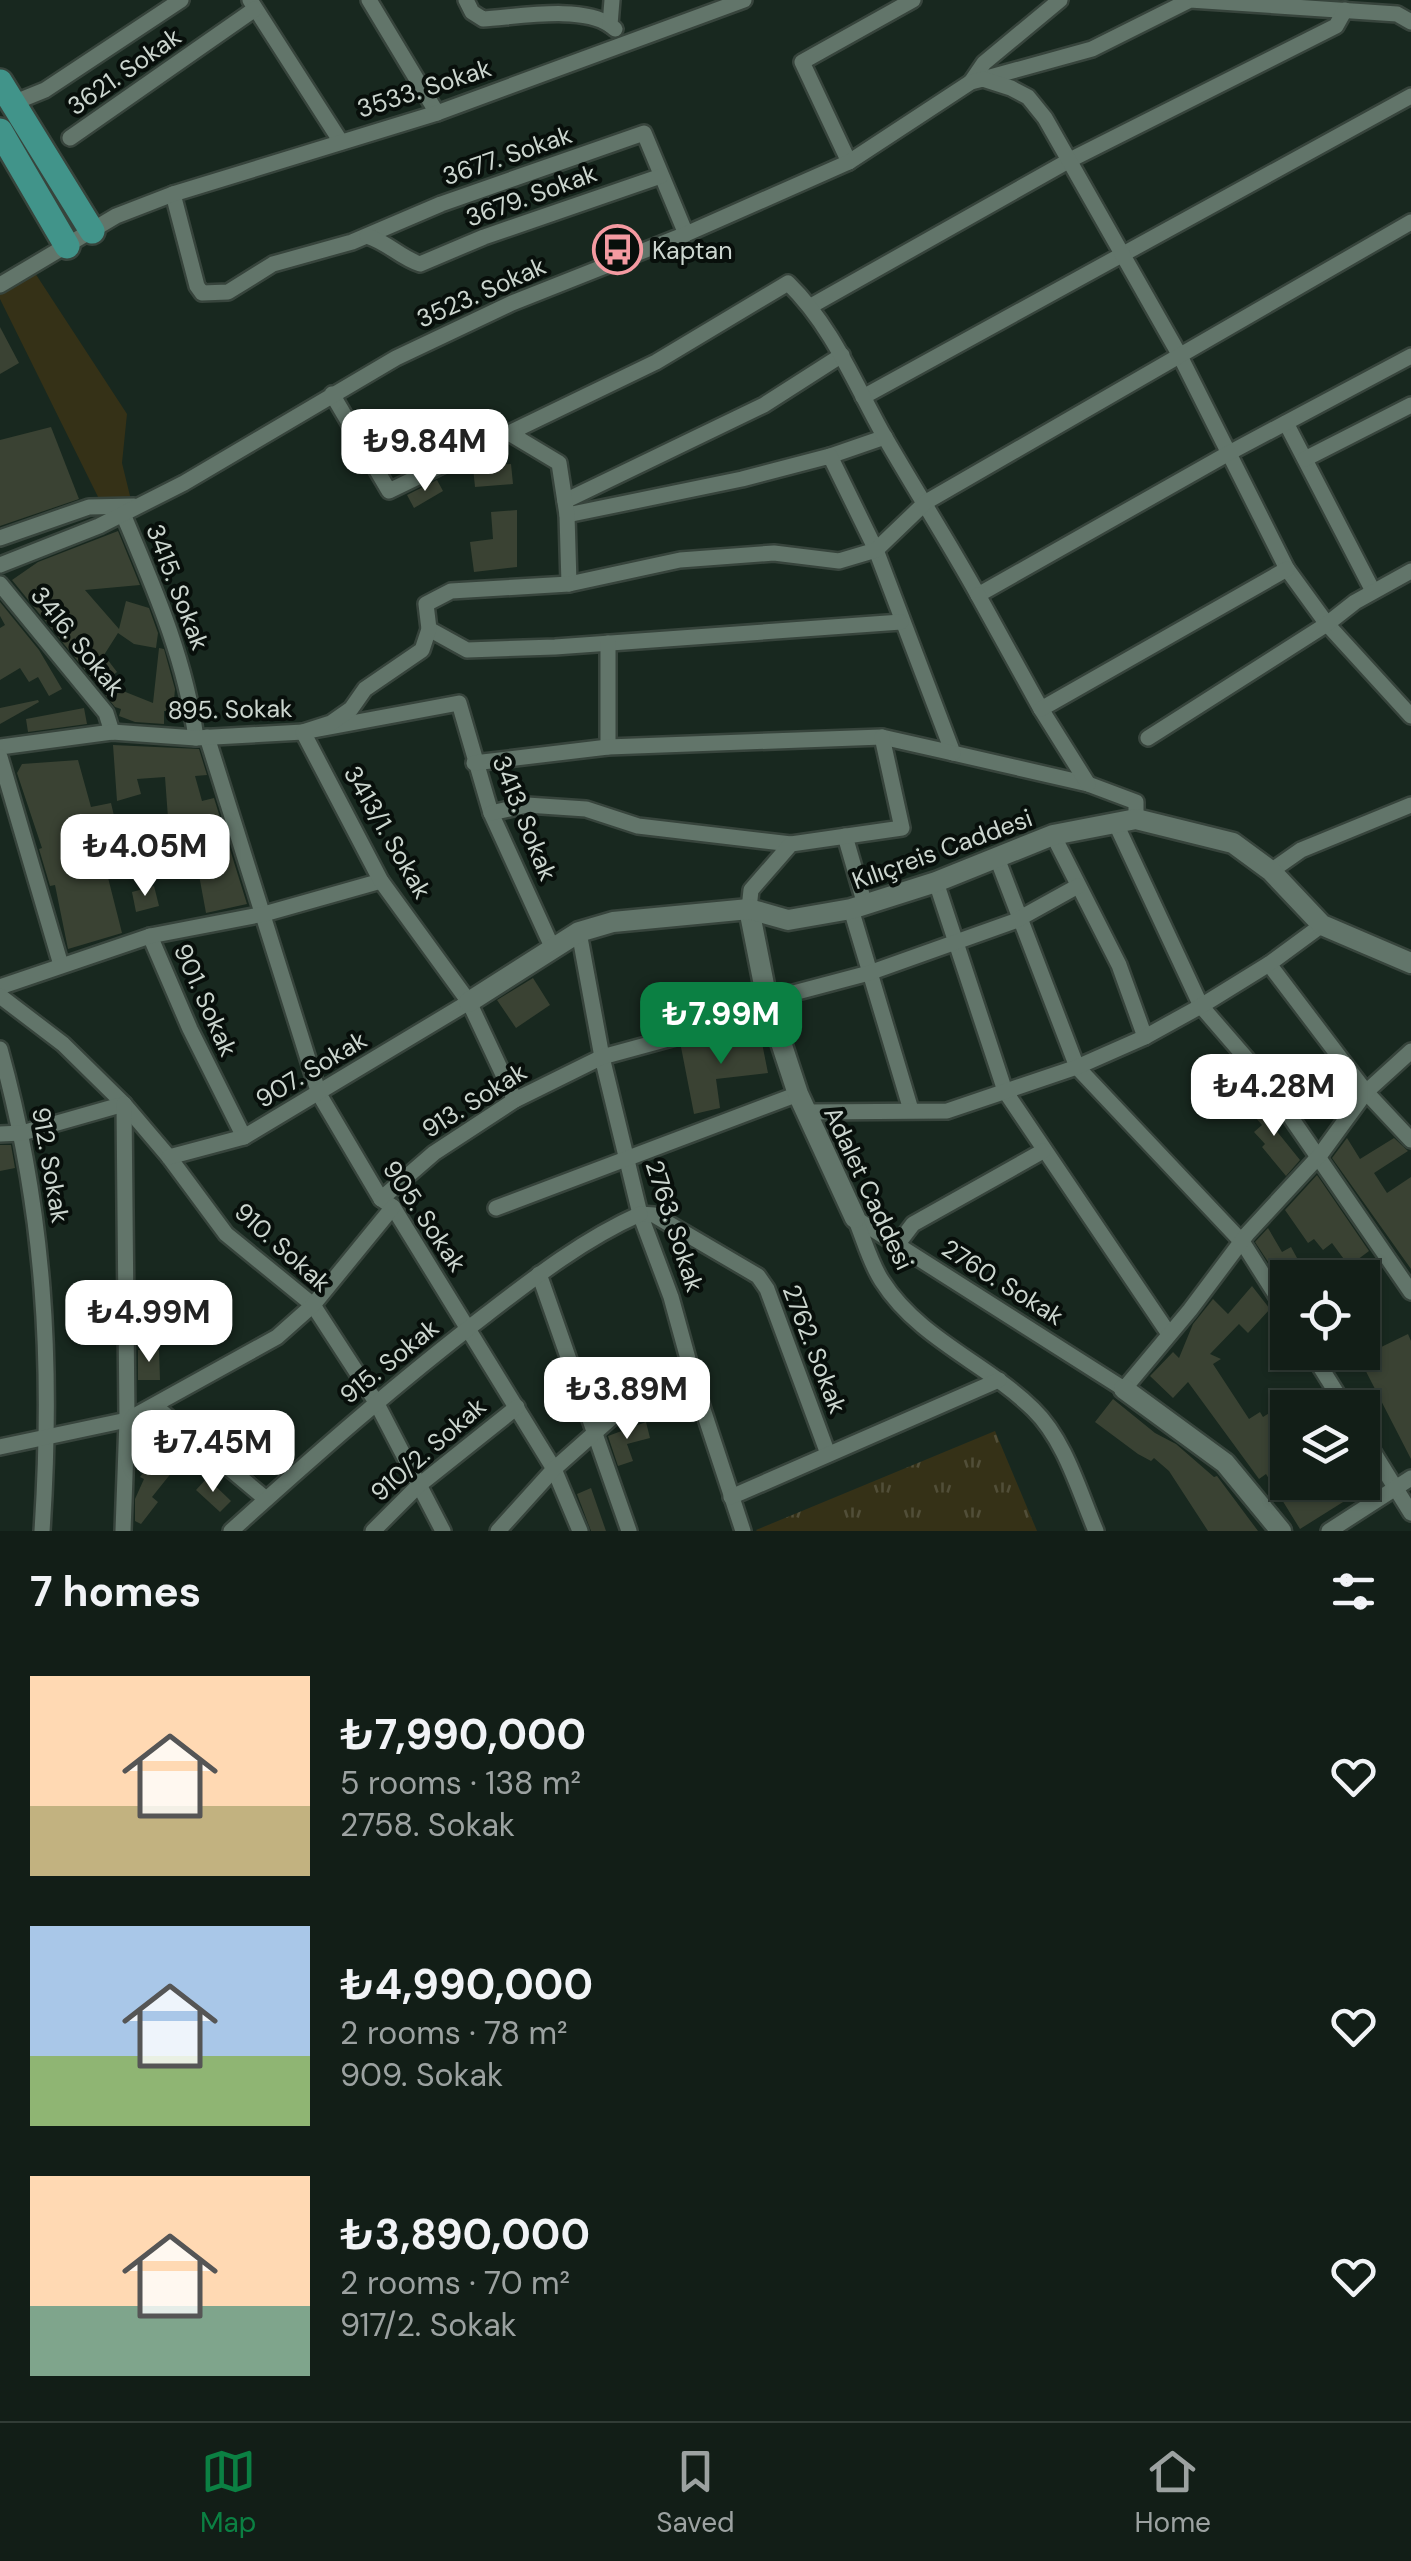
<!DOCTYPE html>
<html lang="en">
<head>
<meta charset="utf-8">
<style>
	body { margin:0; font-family:"DM Sans",sans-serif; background:#1b2720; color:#f1f3f6; height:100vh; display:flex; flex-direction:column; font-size:38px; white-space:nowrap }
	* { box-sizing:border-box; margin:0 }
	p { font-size:32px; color:#9ca2a1 }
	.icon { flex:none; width:55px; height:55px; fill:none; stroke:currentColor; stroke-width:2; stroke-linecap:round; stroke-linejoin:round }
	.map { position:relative; height:1531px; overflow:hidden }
	.drawer { display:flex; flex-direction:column; background:#121e17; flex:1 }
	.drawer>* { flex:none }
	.controls { position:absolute; left:1270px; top:1260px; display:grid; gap:20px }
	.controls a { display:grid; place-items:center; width:110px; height:110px; border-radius:0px; background:#121e17; box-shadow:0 2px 8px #0004,0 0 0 2px #313c36; font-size:50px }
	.price { position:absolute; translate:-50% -85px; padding:0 22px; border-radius:20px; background:#fff; color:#222; font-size:32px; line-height:65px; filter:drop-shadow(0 2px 5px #0008) }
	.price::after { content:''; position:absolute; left:50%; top:60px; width:30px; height:22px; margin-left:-15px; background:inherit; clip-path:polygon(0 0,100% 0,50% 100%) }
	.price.active { background:#0b8043; color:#fff }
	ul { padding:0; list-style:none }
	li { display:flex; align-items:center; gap:30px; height:250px; padding:0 30px }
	li span { display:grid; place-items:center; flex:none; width:280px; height:200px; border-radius:0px; color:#555 }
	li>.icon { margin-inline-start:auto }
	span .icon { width:120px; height:120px; fill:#fffc; stroke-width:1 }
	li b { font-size:42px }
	h2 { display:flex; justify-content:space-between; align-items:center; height:120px; padding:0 30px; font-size:42px }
	.tabs { display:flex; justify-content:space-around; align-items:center; height:140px; border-top:2px solid #313c36; background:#121e17; font-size:28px; color:#9ca2a1 }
	.tabs a { display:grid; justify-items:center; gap:5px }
	.tabs .active { color:#0b8043 }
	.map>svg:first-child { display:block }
	.grass { fill:url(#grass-tufts) }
	.park { fill:#353117 }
	.building { fill:#3a4233 }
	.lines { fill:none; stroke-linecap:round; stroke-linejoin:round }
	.minor-casing { stroke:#37443c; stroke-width:20 }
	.tertiary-casing { stroke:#37443c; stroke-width:25 }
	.primary-casing { stroke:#37443c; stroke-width:30 }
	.minor { stroke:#62756a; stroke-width:15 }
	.tertiary { stroke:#62756a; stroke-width:20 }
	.primary { stroke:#41948a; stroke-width:25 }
	.labels { text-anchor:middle; stroke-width:8; stroke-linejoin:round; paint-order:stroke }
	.street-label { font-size:25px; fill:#ccd6cf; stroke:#080f0b }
	.poi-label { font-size:25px; fill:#ccd6cf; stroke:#080f0b; text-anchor:start }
</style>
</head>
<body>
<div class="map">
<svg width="1411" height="1531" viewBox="0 0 1411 1531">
	<defs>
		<pattern id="grass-tufts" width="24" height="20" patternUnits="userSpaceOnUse" patternTransform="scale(2.5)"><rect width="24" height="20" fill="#353117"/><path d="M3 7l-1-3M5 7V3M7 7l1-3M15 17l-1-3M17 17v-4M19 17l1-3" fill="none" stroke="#514e38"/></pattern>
	</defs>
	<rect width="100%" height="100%" fill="#18281f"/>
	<path class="grass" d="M995,1431l42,100h-280l-1,-1z"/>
	<path class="park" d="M35,273l92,141 -5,49 9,37 -27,9 -104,-210v-5z"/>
	<g class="building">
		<path d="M0,327l19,36 -19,11z"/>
		<path d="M51,427l28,72 -79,27v-86z"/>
		<path d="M511,464l2,20 -38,3 -2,-20z"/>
		<path d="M437,480l6,11 -29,17 -7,-13z"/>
		<path d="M517,510v57l-43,5 -4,-30 23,-3 -2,-27z"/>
		<path d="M118,531l22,54 -55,5 34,39 7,-28 23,7 9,25 -2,15 -22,-4 -16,-11 -14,22 13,17 -14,11 50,20 6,-55 5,1 11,40 -2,22h-9v13l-29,-2 -16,-6 2,-7 -6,-2 -103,-127 26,-18z"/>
		<path d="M0,602l39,48 23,39 -13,7 -11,-19 -9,5 -9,-14 -20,12v-52l5,-3 -5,-9z"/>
		<path d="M38,700l1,2 -39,22v-16z"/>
		<path d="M84,708l3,16 -59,8 -2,-13z"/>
		<path d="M113,745l86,4 8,26 -12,1 7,25 12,-3 33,106 -41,9 -7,-38 -12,4 -4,-13 -11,2 -1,-14 13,-3 -4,-34 -12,1 -3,-41 -28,2 4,15 -24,7z"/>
		<path d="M78,760l13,47 20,-4 8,34 -20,5 23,91 -54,16 -13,-64 -5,1 -11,-37 3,-1 -25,-75 5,-9z"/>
		<path d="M146,831l3,24 -22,3 -4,-23z"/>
		<path d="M154,886l5,20 -23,6 -4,-20z"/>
		<path d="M533,978l17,27 -34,23 -19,-28z"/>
		<path d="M760,1033l8,40 -52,6 4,29 -26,6 -13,-67z"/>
		<path d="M1260,1100l21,24 -6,5 25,31 -14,16 -24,-29 3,-3 -11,-12 8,-7 -13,-15z"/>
		<path d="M1347,1138l13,21 34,-21 14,13 -34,22 13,20 24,-16v92l-79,-111z"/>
		<path d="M0,1145h11l4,23 -15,3z"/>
		<path d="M1317,1175l52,76 -20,15 -17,-23 -9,7 -9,-11 -6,4 -23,-33z"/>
		<path d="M1268,1228l14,24 9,-5 17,31h-20v14l-33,-50z"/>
		<path d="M1252,1286l18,23 -22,24 -9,-9 -29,30 11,5 -8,5 36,55 11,-7 3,5 44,-28 12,19h-31v23l-15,9 15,22v20h87l-75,47 -34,-55 -7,5 -71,-97 -15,16 -23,-22 23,-24 6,6 14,-34 20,-25 15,15z"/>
		<path d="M1362,1329l13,21 33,-16 3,7v118l-55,-107h6z"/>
		<path d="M138,1350h21l1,30h-22z"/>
		<path d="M1113,1399l42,34 21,11 38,33 3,-1 41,55h-50l-39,-60 -15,-13 -3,3 -13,-7 -43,-32z"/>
		<path d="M646,1422l4,16 -23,6 6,17 -15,5 -10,-30z"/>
		<path d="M186,1446l10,9 -15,19 -11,-8z"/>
		<path d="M154,1458l18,14 -20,25 6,5 -17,22 -6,-3v-22l9,-20 -4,-2z"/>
		<path d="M207,1478l24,23 -11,11 -24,-22z"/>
		<path d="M591,1488l15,43h-15l-14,-37z"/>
	</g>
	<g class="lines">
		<defs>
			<g id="minor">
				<path d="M250,0l91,142"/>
				<path d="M369,0l68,113"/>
				<path d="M466,0l6,12 11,7c34,-2 99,-14 127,6"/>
				<path d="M612,0l-2,25 5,4"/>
				<path d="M983,79l109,-30 98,-49 207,14 14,8"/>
				<path d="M971,82l13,-19 76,-63"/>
				<path d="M13,103l32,-13 136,-90"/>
				<path d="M70,138l185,-129"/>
				<path d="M849,162l-47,-100 111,-62"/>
				<path d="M173,194l24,92 5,7 26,-1 45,-28 79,-22 89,-38 203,-71 42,101"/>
				<path d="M367,236c22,7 32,21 53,28l64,-27 177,-61"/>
				<path d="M0,285l116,-69 57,-22 264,-81 307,-113"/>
				<path d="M811,306l259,-146 266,-134 9,-16"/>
				<path d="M332,394l57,97 120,-58"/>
				<path d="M863,397l548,-301"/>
				<path d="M1286,423l87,168"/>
				<path d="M830,456l55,-19"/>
				<path d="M1305,459l106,-54"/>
				<path d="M565,501l199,-96 78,-50"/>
				<path d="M123,514c31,74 62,144 73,224"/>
				<path d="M567,515l175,-36 88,-23 46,94 77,203 135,31 48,18v17"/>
				<path d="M0,538l89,-31 45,-1"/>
				<path d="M0,565l99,-39 85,-43 212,-125 116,-55 174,-69 163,-72 122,-80 12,-3 28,9 17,9 17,21 134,236 108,215 40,55 84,92"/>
				<path d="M0,584l106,129 6,19"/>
				<path d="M569,584l-2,-69 -8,-52 -50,-30 147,-71 132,-79c44,43 66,99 95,151 31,54 65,107 95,161l251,-142 182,-97"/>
				<path d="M978,595l63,114 47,75"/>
				<path d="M429,629l38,21 88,-3 346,-25"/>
				<path d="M608,643v104"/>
				<path d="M1041,709l246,-140"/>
				<path d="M207,737l112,357 62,105 12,8 161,262 26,62"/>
				<path d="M1148,738l179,-114 28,-22 56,-31"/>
				<path d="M0,747l112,-15 84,6 107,-6 156,-29 32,110 62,136"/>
				<path d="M0,757l61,208"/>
				<path d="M474,763l134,-16 274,-10 71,16"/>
				<path d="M491,813l36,-8 59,4 52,17 153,18"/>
				<path d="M1116,824l85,182 64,74 146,212"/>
				<path d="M1053,835l66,130 26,72"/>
				<path d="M845,836l20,69"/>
				<path d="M997,858l80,209 166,176 45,71"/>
				<path d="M1271,871l30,-21 110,-45"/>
				<path d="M936,882l69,209 164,243"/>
				<path d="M749,909l2,-19 40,-46 111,-16 -20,-91"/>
				<path d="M851,909l60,201"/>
				<path d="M579,932l23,125 38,157 31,83 25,91 47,143"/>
				<path d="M150,936l40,93 54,108"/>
				<path d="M1269,964l97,128 45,48"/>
				<path d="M0,987l150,-51 114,-22 117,-33"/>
				<path d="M0,996l63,48 61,60 45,53 57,77 87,71 63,97 67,129"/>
				<path d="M767,1000l102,-27 146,-52 63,-35"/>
				<path d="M0,1049c45,162 53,315 42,482"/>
				<path d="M515,1100l-46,-98 -88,-121 -78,-149 28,-9 20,-14 14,-20 57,-39 7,-21 -3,-25 25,-13 118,-7 111,-24 94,-7 65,8 37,-11 50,-48 485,-280"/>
				<path d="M808,1112l139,-1 130,-44 68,-30 56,-31 68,-42 53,-39"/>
				<path d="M0,1134l22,-1 102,-29"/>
				<path d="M169,1157l75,-20 225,-135"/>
				<path d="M381,1199l53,-46 81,-53 87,-43 169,-46"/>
				<path d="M496,1208l302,-114"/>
				<path d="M640,1214l14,1 104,61 9,13 61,165"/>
				<path d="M855,1218l269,171 66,-79 57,-76 73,-79 46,-63 45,-41"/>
				<path d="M855,1218c9,21 15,45 27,63 37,58 104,82 151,128 32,31 46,82 63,122"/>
				<path d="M897,1245l16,-21 130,-73"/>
				<path d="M539,1274l90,257"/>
				<path d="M1311,1352l35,56"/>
				<path d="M155,1406l111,93"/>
				<path d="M1362,1434l49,79"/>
				<path d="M0,1447l127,-27 150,-83 36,-32 80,-98"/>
				<path d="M731,1497l268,-117"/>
				<path d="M123,1531l4,-111 -3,-316"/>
				<path d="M231,1531c83,-75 167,-149 256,-217 48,-37 97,-75 153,-100"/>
				<path d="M373,1531l45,-45 99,-79"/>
				<path d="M498,1531l56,-62 72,-64 70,-17"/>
				<path d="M1329,1531l82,-53"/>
			</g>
			<g id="tertiary">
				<path d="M749,909l18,91 31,94 57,124"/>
				<path d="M469,1002l110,-70 34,-10 136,-13 39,11 63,-11 85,-27 117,-47 83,-16 97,24 38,28 51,54 89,38"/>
				<path d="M1124,1389l101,74 56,68"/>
			</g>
			<g id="primary">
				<path d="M0,82l92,149"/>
				<path d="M0,131l67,115"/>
			</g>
		</defs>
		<use href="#minor" class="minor-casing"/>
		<use href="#tertiary" class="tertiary-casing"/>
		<use href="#primary" class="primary-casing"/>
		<use href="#minor" class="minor"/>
		<use href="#tertiary" class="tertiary"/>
		<use href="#primary" class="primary"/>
	</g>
	<defs>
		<symbol id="bus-ring" viewBox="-11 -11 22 22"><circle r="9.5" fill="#080f0b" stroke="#f49aa1" stroke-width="1.5"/><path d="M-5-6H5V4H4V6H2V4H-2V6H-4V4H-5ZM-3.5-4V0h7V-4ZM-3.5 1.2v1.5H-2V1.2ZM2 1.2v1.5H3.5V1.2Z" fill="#f49aa1"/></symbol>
	</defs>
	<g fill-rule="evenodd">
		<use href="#bus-ring" x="590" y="222" width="55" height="55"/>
	</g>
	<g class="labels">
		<g class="street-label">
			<text transform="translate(124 71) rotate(-35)" y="9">3621. Sokak</text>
			<text transform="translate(424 88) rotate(-18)" y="9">3533. Sokak</text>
			<text transform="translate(507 155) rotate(-19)" y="9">3677. Sokak</text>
			<text transform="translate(531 195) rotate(-20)" y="9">3679. Sokak</text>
			<text transform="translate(481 292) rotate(-24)" y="9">3523. Sokak</text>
			<text transform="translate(178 587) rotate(69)" y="9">3415. Sokak</text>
			<text transform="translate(78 641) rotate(51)" y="9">3416. Sokak</text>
			<text transform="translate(230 709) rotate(-1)" y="9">895. Sokak</text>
			<text transform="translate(525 818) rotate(68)" y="9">3413. Sokak</text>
			<text transform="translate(388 832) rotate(60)" y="9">3413/1. Sokak</text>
			<text transform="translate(942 849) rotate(-20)" y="9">Kılıçreis Caddesi</text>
			<text transform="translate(206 1000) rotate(66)" y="9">901. Sokak</text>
			<text transform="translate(311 1069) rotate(-31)" y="9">907. Sokak</text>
			<text transform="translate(474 1100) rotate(-32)" y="9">913. Sokak</text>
			<text transform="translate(51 1165) rotate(80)" y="9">912. Sokak</text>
			<text transform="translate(869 1188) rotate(65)" y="9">Adalet Caddesi</text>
			<text transform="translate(425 1216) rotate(56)" y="9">905. Sokak</text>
			<text transform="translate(675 1226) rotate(72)" y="9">2763. Sokak</text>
			<text transform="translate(283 1247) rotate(42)" y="9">910. Sokak</text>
			<text transform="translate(1003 1282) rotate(32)" y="9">2760. Sokak</text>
			<text transform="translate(815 1349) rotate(69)" y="9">2762. Sokak</text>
			<text transform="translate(389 1361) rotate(-39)" y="9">915. Sokak</text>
			<text transform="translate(428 1449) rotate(-41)" y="9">910/2. Sokak</text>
		</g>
		<g class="poi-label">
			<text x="652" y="259">Kaptan</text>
		</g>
	</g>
</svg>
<div class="controls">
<a><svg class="icon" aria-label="locate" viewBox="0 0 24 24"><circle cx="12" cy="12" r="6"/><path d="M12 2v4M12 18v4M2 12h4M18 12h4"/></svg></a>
<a><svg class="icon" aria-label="layers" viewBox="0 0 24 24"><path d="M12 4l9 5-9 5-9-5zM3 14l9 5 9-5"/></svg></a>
</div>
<b class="price" style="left:425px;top:494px">₺9.84M</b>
<b class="price" style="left:145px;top:899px">₺4.05M</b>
<b class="price active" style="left:721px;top:1067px">₺7.99M</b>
<b class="price" style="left:1274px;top:1139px">₺4.28M</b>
<b class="price" style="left:149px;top:1365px">₺4.99M</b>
<b class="price" style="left:627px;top:1442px">₺3.89M</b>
<b class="price" style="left:213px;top:1495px">₺7.45M</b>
</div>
<section class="drawer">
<h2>7 homes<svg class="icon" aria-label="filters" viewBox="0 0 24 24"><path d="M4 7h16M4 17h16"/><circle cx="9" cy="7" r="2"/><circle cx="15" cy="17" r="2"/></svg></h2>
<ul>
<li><span style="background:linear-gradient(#ffd9b3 65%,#c2b280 0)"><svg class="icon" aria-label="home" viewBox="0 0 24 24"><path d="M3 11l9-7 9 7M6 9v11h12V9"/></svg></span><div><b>₺7,990,000</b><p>5 rooms · 138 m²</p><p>2758. Sokak</p></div><svg class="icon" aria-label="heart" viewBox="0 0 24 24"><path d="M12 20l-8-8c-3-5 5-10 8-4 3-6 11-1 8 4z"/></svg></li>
<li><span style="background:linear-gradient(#a9c7e8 65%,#8fb573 0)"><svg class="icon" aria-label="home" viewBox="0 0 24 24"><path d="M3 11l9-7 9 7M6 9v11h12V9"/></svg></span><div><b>₺4,990,000</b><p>2 rooms · 78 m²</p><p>909. Sokak</p></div><svg class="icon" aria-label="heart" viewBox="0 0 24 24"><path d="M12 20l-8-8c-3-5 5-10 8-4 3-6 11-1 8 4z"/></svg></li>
<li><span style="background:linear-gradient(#ffd9b3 65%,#7fa58c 0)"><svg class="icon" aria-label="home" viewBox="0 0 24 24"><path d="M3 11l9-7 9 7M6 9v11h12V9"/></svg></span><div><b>₺3,890,000</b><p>2 rooms · 70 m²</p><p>917/2. Sokak</p></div><svg class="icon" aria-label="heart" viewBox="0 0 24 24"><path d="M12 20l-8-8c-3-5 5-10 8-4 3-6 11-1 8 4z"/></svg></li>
</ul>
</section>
<nav class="tabs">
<a class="active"><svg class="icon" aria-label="map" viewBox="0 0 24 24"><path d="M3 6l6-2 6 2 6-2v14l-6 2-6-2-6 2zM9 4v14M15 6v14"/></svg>Map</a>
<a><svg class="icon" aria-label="saved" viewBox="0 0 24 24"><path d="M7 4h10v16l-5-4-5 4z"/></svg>Saved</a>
<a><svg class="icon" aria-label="home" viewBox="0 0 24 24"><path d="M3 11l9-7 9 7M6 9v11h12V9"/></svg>Home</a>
</nav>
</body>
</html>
